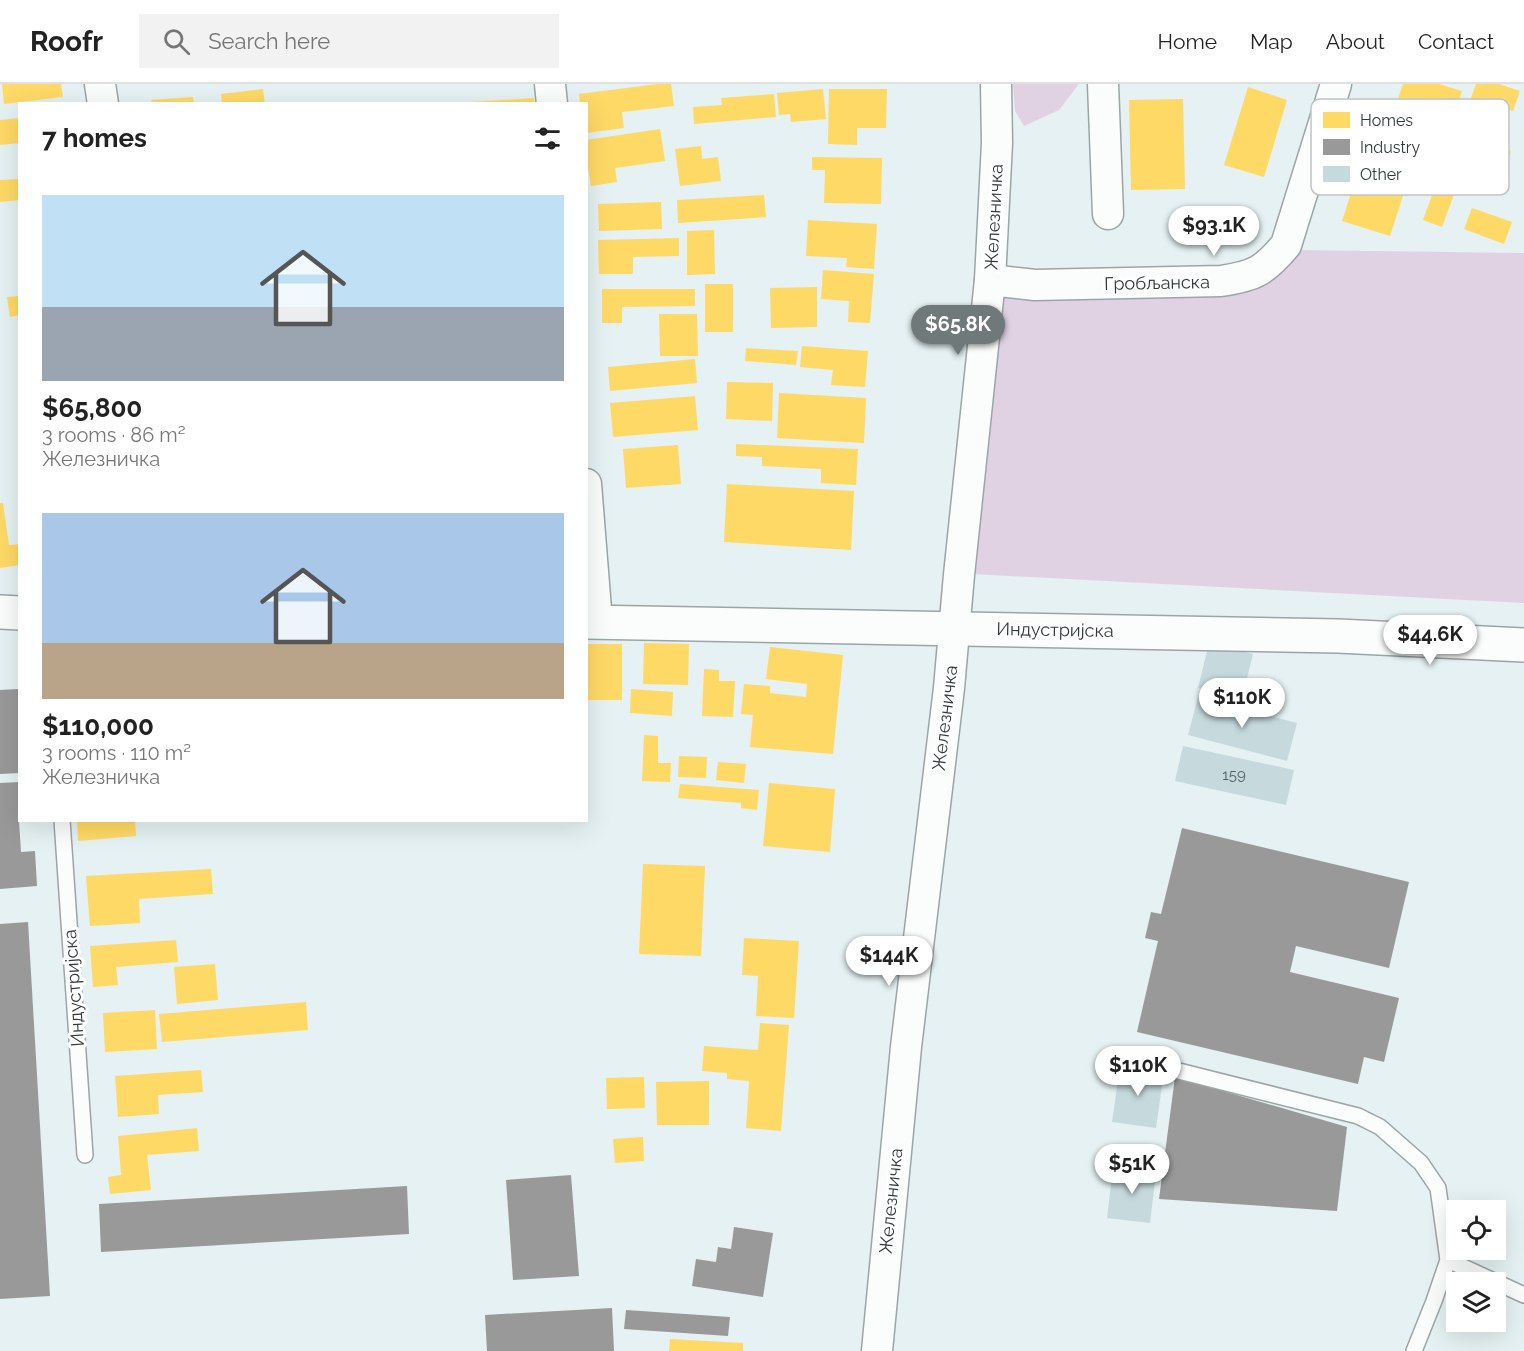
<!DOCTYPE html>
<html lang="en">
<head>
<meta charset="utf-8">
<style>
	body { margin:0; font-family:Raleway,sans-serif; background:#f2f2f2; color:#222; height:100vh; display:flex; flex-direction:column; font-size:22px; white-space:nowrap }
	* { box-sizing:border-box; margin:0 }
	p { font-size:20px; color:#767676 }
	.icon { flex:none; width:33px; height:33px; fill:none; stroke:currentColor; stroke-width:2; stroke-linecap:round; stroke-linejoin:round }
	.map { position:relative; flex:1; overflow:hidden }
	.details { position:absolute; left:18px; top:18px; width:570px; height:720px; display:flex; flex-direction:column; background:#fff; border-radius:0px; box-shadow:0 6px 24px #0002 }
	.details>* { flex:none }
	.tools { position:absolute; left:1446px; top:1116px; display:grid; gap:12px }
	.tools a { display:grid; place-items:center; width:60px; height:60px; border-radius:0px; background:#fff; box-shadow:0 6px 24px #0002; font-size:30px }
	.price { position:absolute; translate:-50% -51px; padding:0 14px; border-radius:21px; background:#fff; color:#222; font-size:20px; line-height:39px; filter:drop-shadow(0 2px 3px #0008) }
	.price::after { content:''; position:absolute; left:50%; top:36px; width:18px; height:14px; margin-left:-9px; background:inherit; clip-path:polygon(0 0,100% 0,50% 100%) }
	.price.on { background:#70797a; color:#fff }
	ul { padding:0; list-style:none }
	li { display:grid; align-content:center; gap:12px; height:318px; padding:0 24px }
	li span { display:grid; place-items:center; height:186px; border-radius:0px; color:#555 }
	li>.icon { margin-inline-start:auto }
	span .icon { width:108px; height:108px; fill:#fffc; stroke-width:1 }
	li b { font-size:26px }
	h2 { display:flex; justify-content:space-between; align-items:center; height:72px; padding:0 24px; font-size:26px }
	header { display:flex; align-items:center; gap:36px; box-sizing:border-box; height:84px; padding:0 30px; background:#fff; border-bottom:2px solid #e0e0e0 }
	header strong { font-size:28px }
	nav { display:flex; gap:33px; margin-inline-start:auto; font-size:21px }
	.search { width:420px; height:54px; background:#f2f2f2; display:flex; align-items:center; gap:15px; box-sizing:border-box; padding:0 21px; border-radius:0px; color:#767676; font-size:22px }
	.map>svg:first-child { display:block }
	.green { fill:#e1d2e3 }
	.homes { fill:#ffd966 }
	.industry { fill:#999 }
	.building { fill:#c6dadd }
	.lines { fill:none; stroke-linecap:round; stroke-linejoin:round }
	.service-casing { stroke:#9ca5a6; stroke-width:18 }
	.minor-casing { stroke:#9ca5a6; stroke-width:33 }
	.secondary-casing { stroke:#9ca5a6; stroke-width:36 }
	.service { stroke:#fbfdfd; stroke-width:15 }
	.minor { stroke:#fbfdfd; stroke-width:30 }
	.secondary { stroke:#fbfdfd; stroke-width:33 }
	.labels { text-anchor:middle; stroke-width:6; stroke-linejoin:round; paint-order:stroke }
	.number-label { font-size:15px; fill:#566163 }
	.street-label { font-size:18px; fill:#31393a; stroke:#fff }
	.key { fill:#fff; stroke:#c1c4c4; stroke-width:1.5 }
	.key-label { font-size:16px; fill:#31393a }
</style>
</head>
<body>
<header>
<strong>Roofr</strong>
<div class="search"><svg class="icon" aria-label="search" viewBox="0 0 24 24"><circle cx="10" cy="10" r="6"/><path d="M15 15l6 6"/></svg>Search here</div>
<nav><a>Home</a><a>Map</a><a>About</a><a>Contact</a></nav>
</header>
<div class="map">
<svg width="1524" height="1267" viewBox="0 0 1524 1267">
	<rect width="100%" height="100%" fill="#e5f1f2"/>
	<g class="green">
		<path d="M1013,0h65v1l-19,25 -35,16 -9,-15z"/>
		<path d="M1295,166l229,3v350l-553,-29 20,-275 71,-7 167,-1z"/>
	</g>
	<g class="homes">
		<path d="M2,0h59l2,13 -59,7z"/>
		<path d="M658,0h13l3,22 -52,6 2,16 -38,5v-29h-6l-1,-10z"/>
		<path d="M1403,0h36l23,7 -14,41 -55,-18z"/>
		<path d="M1476,0h23l21,7 -7,20 -42,-13z"/>
		<path d="M1248,3l39,13 -23,77 -40,-12z"/>
		<path d="M263,5l2,15h-43l-1,-10z"/>
		<path d="M823,5l3,30 -35,3 -1,-8 -11,1 -2,-22z"/>
		<path d="M829,5h58l-1,39h-29v17l-29,-1z"/>
		<path d="M774,10l2,23 -82,7 -1,-17 29,-2 -1,-7z"/>
		<path d="M193,13l1,7h-42l-1,-4z"/>
		<path d="M534,14v6h-63v-2z"/>
		<path d="M1183,15l2,90 -54,1 -2,-90z"/>
		<path d="M20,34v25l-20,2v-25z"/>
		<path d="M660,45l5,32 -50,7 2,14 -26,4 -5,-31v-15z"/>
		<path d="M1461,53l50,14 -7,24 -50,-14z"/>
		<path d="M701,62l1,13 16,-2 3,24 -41,5 -5,-37z"/>
		<path d="M812,73l70,1 -1,46 -57,-1 1,-33h-13z"/>
		<path d="M1361,78l48,15 -19,59 -48,-15z"/>
		<path d="M20,95v21l-20,2v-22z"/>
		<path d="M1435,103l19,7 -12,33 -19,-7z"/>
		<path d="M764,111l2,22 -88,6 -1,-23z"/>
		<path d="M661,118l1,27 -63,2 -1,-27z"/>
		<path d="M1472,124l40,14 -8,22 -40,-15z"/>
		<path d="M808,136l69,4 -3,45 -28,-2 1,-9 -41,-2z"/>
		<path d="M714,146l1,44 -28,1v-44z"/>
		<path d="M679,154v18l-46,1v17h-34l-1,-34z"/>
		<path d="M823,186l51,4 -4,49 -22,-1 1,-21 -28,-2z"/>
		<rect x="705" y="200" width="28" height="48"/>
		<path d="M817,203v40l-46,1 -1,-40z"/>
		<path d="M602,205h93v17l-73,1v16h-20z"/>
		<path d="M20,212v19l-10,2 -3,-20z"/>
		<path d="M659,230h38l1,42h-38z"/>
		<path d="M802,262l66,5 -3,36 -34,-2 2,-15 -33,-3z"/>
		<path d="M746,264l52,3 -2,14 -51,-4z"/>
		<path d="M695,275l2,24 -87,8 -2,-24z"/>
		<path d="M727,298l46,1 -1,38 -46,-2z"/>
		<path d="M779,309l87,5 -2,45 -87,-5z"/>
		<path d="M695,312l3,34 -85,7 -3,-34z"/>
		<path d="M736,360l122,5 -2,36 -35,-2v-14l-59,-3v-9l-26,-1z"/>
		<path d="M678,361l3,39 -55,4 -3,-39z"/>
		<path d="M727,400l127,7 -3,59 -127,-8z"/>
		<path d="M0,419h3l6,42 11,-1v21l-20,3z"/>
		<path d="M644,559l45,1 -1,41 -45,-1z"/>
		<rect x="586" y="560" width="36" height="56"/>
		<path d="M770,563l73,8 -10,99 -83,-7 3,-32 -12,-1 3,-30 26,2v7l36,4 1,-13 -41,-5z"/>
		<path d="M704,585l15,1v11h16l-2,36 -31,-1z"/>
		<path d="M631,605l42,3 -1,24 -42,-3z"/>
		<path d="M644,651l14,1v27h13l-1,19 -28,-1z"/>
		<path d="M679,672l28,1 -1,21 -28,-1z"/>
		<path d="M718,678l28,2 -2,19 -28,-3z"/>
		<path d="M769,699l66,6 -5,63 -67,-6z"/>
		<path d="M680,700l79,6 -2,20 -16,-2v-5l-63,-5z"/>
		<path d="M77,736h58l1,16 -58,5z"/>
		<path d="M643,780l62,2 -4,90 -62,-2z"/>
		<path d="M211,785l2,25 -74,5 1,24 -50,3 -4,-50z"/>
		<path d="M744,854l55,3 -5,77 -38,-2 2,-40 -16,-1z"/>
		<path d="M176,856l2,22 -62,5 2,18 -25,2 -3,-41z"/>
		<path d="M215,880l3,36 -41,4 -3,-37z"/>
		<path d="M306,918l2,28 -146,12 -3,-28z"/>
		<path d="M155,926l2,39 -52,3 -2,-39z"/>
		<path d="M760,939l29,2 -8,106 -35,-3 3,-47 -22,-2v-6l-25,-2 2,-25 54,4z"/>
		<path d="M201,986l2,22 -45,3 1,19 -41,3 -3,-41z"/>
		<path d="M644,993l1,31 -38,1 -1,-31z"/>
		<path d="M709,997v44h-52l-1,-43z"/>
		<path d="M197,1044l2,23 -52,4 4,35 -41,4 -2,-17 13,-2 -3,-39z"/>
		<path d="M643,1053l1,24 -29,2 -2,-24z"/>
		<path d="M670,1255l73,4v8h-74z"/>
	</g>
	<g class="industry">
		<path d="M18,605l2,84 -20,1v-84z"/>
		<path d="M20,698v24h-2l3,46 14,-1 2,35 -37,3v-106z"/>
		<path d="M1182,744l227,54 -20,86 -93,-22 -6,26 109,26 -15,64 -20,-5 -6,27 -221,-52 21,-91 -13,-3 6,-26 10,2z"/>
		<path d="M28,838l22,374 -50,3v-375z"/>
		<path d="M1175,993l172,50 -10,84 -178,-12z"/>
		<path d="M571,1091l8,101 -66,4 -7,-100z"/>
		<path d="M407,1102l2,48 -308,18 -2,-48z"/>
		<path d="M734,1143l39,6 -10,64 -71,-11 4,-27 20,3 2,-15 13,2z"/>
		<path d="M612,1224l2,43h-127l-2,-36z"/>
		<path d="M626,1226l104,7 -2,19 -104,-7z"/>
	</g>
	<g class="building">
		<path d="M1209,559l44,11 -11,44 -44,-10z"/>
		<path d="M1198,613l99,26 -10,38 -99,-26z"/>
		<path d="M1183,662l111,24 -8,35 -111,-24z"/>
		<path d="M1120,982l44,6 -8,56 -44,-6z"/>
		<path d="M1113,1084l43,5 -6,50 -43,-5z"/>
	</g>
	<g class="lines">
		<defs>
			<g id="service">
				<path d="M62,736l23,335"/>
				<path d="M1139,977l219,55 22,11 41,36 17,25 10,72 -14,41 -20,50"/>
				<path d="M1448,1176l76,35"/>
			</g>
			<g id="minor">
				<path d="M100,0l3,20"/>
				<path d="M550,0l2,20"/>
				<path d="M1103,0l5,130"/>
				<path d="M990,196l45,5 186,-4c34,-5 43,-10 65,-36l50,-161"/>
				<path d="M586,400l11,138"/>
				<path d="M877,1267l29,-304 43,-359 10,-113 31,-295 7,-137 -1,-59"/>
			</g>
			<g id="secondary">
				<path d="M0,528l20,1"/>
				<path d="M586,538l752,14 186,9"/>
			</g>
		</defs>
		<use href="#service" class="service-casing"/>
		<use href="#minor" class="minor-casing"/>
		<use href="#secondary" class="secondary-casing"/>
		<use href="#service" class="service"/>
		<use href="#minor" class="minor"/>
		<use href="#secondary" class="secondary"/>
	</g>
	<g class="labels">
		<g class="number-label">
			<text x="1234" y="696">159</text>
		</g>
		<g class="street-label">
			<text transform="translate(994 133) rotate(-87)" y="6">Железничка</text>
			<text transform="translate(1157 199) rotate(-1)" y="6">Гробљанска</text>
			<text transform="translate(1055 546) rotate(1)" y="6">Индустријска</text>
			<text transform="translate(945 634) rotate(-83)" y="6">Железничка</text>
			<text transform="translate(74 904) rotate(-94)" y="6">Индустријска</text>
			<text transform="translate(891 1117) rotate(-84)" y="6">Железничка</text>
		</g>
	</g>
	<rect x="1311" y="15" width="198" height="96" rx="9" class="key"/>
	<rect x="1323" y="28" width="27" height="16" fill="#ffd966"/>
	<rect x="1323" y="55" width="27" height="16" fill="#999"/>
	<rect x="1323" y="82" width="27" height="16" fill="#c6dadd"/>
	<g class="key-label">
		<text x="1360" y="42">Homes</text>
		<text x="1360" y="69">Industry</text>
		<text x="1360" y="96">Other</text>
	</g>
</svg>
<div class="tools">
<a><svg class="icon" aria-label="locate" viewBox="0 0 24 24"><circle cx="12" cy="12" r="6"/><path d="M12 2v4M12 18v4M2 12h4M18 12h4"/></svg></a>
<a><svg class="icon" aria-label="layers" viewBox="0 0 24 24"><path d="M12 4l9 5-9 5-9-5zM3 14l9 5 9-5"/></svg></a>
</div>
<b class="price" style="left:1214px;top:173px">$93.1K</b>
<b class="price on" style="left:958px;top:272px">$65.8K</b>
<b class="price" style="left:1430px;top:582px">$44.6K</b>
<b class="price" style="left:1242px;top:645px">$110K</b>
<b class="price" style="left:889px;top:903px">$144K</b>
<b class="price" style="left:1138px;top:1013px">$110K</b>
<b class="price" style="left:1132px;top:1111px">$51K</b>
<section class="details">
<h2>7 homes<svg class="icon" aria-label="filters" viewBox="0 0 24 24"><path d="M4 7h16M4 17h16"/><circle cx="9" cy="7" r="2"/><circle cx="15" cy="17" r="2"/></svg></h2>
<ul>
<li><span style="background:linear-gradient(#bfe0f5 60%,#9aa5b1 0)"><svg class="icon" aria-label="home" viewBox="0 0 24 24"><path d="M3 11l9-7 9 7M6 9v11h12V9"/></svg></span><div><b>$65,800</b><p>3 rooms · 86 m²</p><p>Железничка</p></div></li>
<li><span style="background:linear-gradient(#a9c7e8 70%,#b9a48a 0)"><svg class="icon" aria-label="home" viewBox="0 0 24 24"><path d="M3 11l9-7 9 7M6 9v11h12V9"/></svg></span><div><b>$110,000</b><p>3 rooms · 110 m²</p><p>Железничка</p></div></li>
</ul>
</section>
</div>
</body>
</html>
